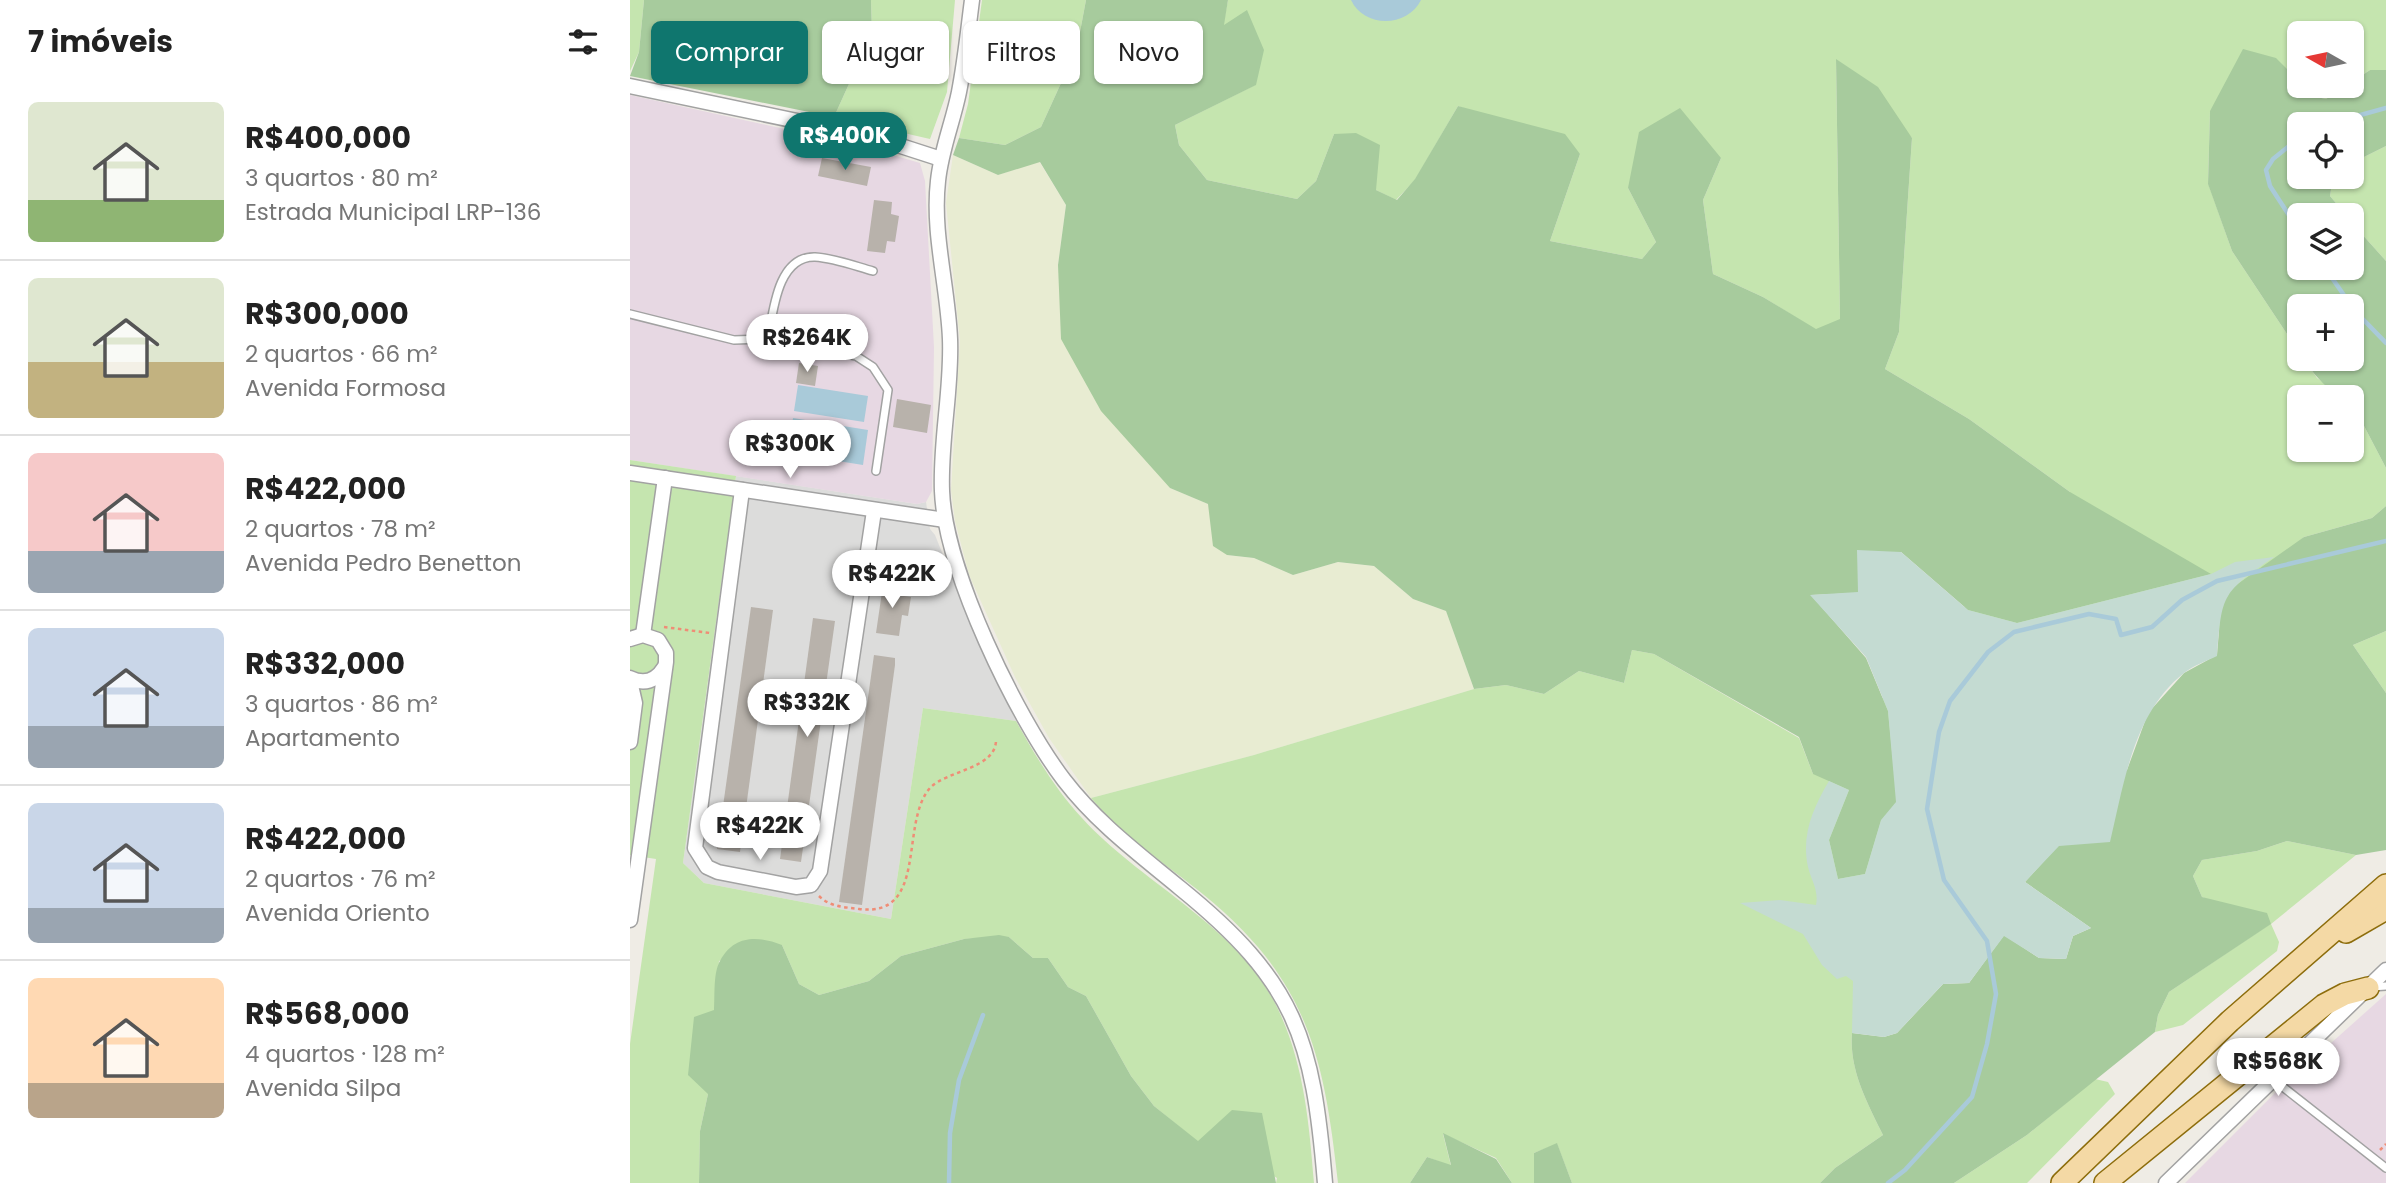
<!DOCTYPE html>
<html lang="pt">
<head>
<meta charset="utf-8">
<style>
	body { margin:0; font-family:Poppins,sans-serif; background:#f6f6f6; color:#222; height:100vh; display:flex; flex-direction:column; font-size:26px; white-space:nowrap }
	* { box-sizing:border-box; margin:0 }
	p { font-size:23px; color:#767676 }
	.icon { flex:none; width:38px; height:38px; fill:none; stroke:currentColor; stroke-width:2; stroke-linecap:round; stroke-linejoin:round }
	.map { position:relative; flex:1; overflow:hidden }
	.side { display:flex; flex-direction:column; background:#fff; width:630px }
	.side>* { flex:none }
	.hud { position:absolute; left:21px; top:21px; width:665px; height:63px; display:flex; gap:14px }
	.needle { width:46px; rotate:279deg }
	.fabs { position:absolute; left:1657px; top:21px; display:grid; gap:14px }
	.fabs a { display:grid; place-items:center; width:77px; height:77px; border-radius:10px; background:#fff; box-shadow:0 2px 5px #0004; font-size:35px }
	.price { position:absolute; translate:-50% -60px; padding:0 16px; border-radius:24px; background:#fff; color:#222; font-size:23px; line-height:46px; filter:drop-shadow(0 2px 4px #0008) }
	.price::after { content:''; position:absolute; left:50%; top:42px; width:21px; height:16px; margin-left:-10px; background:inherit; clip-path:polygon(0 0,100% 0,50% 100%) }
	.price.selected { background:#0f766e; color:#fff }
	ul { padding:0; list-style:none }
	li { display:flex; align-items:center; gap:21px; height:175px; padding:0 28px }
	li+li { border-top:2px solid #e0e0e0 }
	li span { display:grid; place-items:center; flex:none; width:196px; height:140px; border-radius:10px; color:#555 }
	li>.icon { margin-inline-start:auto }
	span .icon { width:84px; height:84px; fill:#fffc; stroke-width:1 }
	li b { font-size:30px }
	h2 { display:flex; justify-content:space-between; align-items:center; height:84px; padding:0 28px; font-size:30px }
	.tag { padding:0 24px; border-radius:10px; background:#fff; box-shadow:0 2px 5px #0004; font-size:24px; line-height:63px }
	.tag.selected { background:#0f766e; color:#fff }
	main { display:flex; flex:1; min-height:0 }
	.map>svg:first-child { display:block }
	.residential { fill:#dcdcdb }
	.industrial { fill:#e7d8e3 }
	.farmland { fill:#e8ecd2 }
	.grass { fill:#c5e5af }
	.forest { fill:#a7cb9d }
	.wetland { fill:#c4dbd2 }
	.water { fill:#a9cad9 }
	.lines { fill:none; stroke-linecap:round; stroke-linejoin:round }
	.stream { stroke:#a9cad9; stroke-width:4.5 }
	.building { fill:#b8b2ab }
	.lane-casing { stroke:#a2a2a2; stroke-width:10 }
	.street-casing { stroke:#a2a2a2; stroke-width:17 }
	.primary-casing { stroke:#8d6d0c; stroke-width:24 }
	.path { stroke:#ef8d76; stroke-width:2.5; stroke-dasharray:3.5 3.5; stroke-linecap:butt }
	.lane { stroke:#fff; stroke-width:7 }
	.street { stroke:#fff; stroke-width:14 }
	.primary { stroke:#f4d9a5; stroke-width:21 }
</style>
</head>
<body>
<main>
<section class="side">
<h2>7 imóveis<svg class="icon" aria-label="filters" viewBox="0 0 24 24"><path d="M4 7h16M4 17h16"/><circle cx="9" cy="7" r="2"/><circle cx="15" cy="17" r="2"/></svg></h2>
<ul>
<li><span style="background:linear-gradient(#dfe7d0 70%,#8fb573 0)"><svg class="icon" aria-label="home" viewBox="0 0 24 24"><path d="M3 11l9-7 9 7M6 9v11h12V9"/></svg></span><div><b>R$400,000</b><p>3 quartos · 80 m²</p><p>Estrada Municipal LRP-136</p></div></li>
<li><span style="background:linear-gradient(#dfe7d0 60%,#c2b280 0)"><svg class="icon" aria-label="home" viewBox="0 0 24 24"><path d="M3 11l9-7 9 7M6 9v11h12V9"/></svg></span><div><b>R$300,000</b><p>2 quartos · 66 m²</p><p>Avenida Formosa</p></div></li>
<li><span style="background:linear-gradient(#f6c9c9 70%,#9aa5b1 0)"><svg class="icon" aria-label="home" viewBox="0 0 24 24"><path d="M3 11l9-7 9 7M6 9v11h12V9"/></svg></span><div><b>R$422,000</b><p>2 quartos · 78 m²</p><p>Avenida Pedro Benetton</p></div></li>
<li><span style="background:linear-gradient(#c9d6e8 70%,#9aa5b1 0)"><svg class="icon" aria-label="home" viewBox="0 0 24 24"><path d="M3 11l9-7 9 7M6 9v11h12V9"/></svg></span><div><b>R$332,000</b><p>3 quartos · 86 m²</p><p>Apartamento</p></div></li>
<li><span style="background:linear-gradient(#c9d6e8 75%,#9aa5b1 0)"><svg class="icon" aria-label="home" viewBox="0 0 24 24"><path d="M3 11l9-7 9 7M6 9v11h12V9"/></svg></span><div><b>R$422,000</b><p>2 quartos · 76 m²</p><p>Avenida Oriento</p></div></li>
<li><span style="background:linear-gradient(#ffd9b3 75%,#b9a48a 0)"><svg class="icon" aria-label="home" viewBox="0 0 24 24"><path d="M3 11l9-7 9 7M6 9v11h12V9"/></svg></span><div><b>R$568,000</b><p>4 quartos · 128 m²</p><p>Avenida Silpa</p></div></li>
</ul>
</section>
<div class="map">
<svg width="1756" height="1183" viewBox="0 0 1756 1183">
	<rect width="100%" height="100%" fill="#efece5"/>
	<path class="residential" d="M106,476l181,28 9,-2 4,27 5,6 36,90 45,96 -93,-13 -32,211 -187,-36 -21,-20z"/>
	<g class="industrial">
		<path d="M0,95l232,51 58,17 5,18 9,166 -2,144 -6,11 -9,2 -287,-44z"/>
		<path d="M1756,994v189h-201l90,-90z"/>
	</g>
	<path class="farmland" d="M323,155l45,20 41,-14 27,44 -8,60 112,223 38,16 19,51 27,3 39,17 45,-13 36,4 39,33 33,12 28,78 -220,66 -163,43 -42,-60 -34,-61 -46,-102 -14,-54 -4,-31 9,-149 -14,-138z"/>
	<g class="grass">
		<path d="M0,0h14l-5,52 -9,19z"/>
		<path d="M241,0h84l-8,92 -17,47 -96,-22 38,-84z"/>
		<path d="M352,0h104l-9,48 -36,79 -36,18 -46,-7 9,-34z"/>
		<path d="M598,0h1158v70h-16l-18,12v-49h-52v53h46l-20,13 -28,-6 -88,18 -2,72 24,68 67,101 1,7h4l13,19 27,19h-44v53h52v-47l34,65v38l-14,12 -68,19 -452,496c-3,37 15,69 31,102l-48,33 -15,15h-248l-15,-39 -23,9v30h-22l-16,-25 -53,-24 8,32 -24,-9 -17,26h-72c-14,-127 -30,-203 -134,-288 -37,-30 -82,-60 -113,-97l163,-43 220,-66 32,-4 38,9 35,-23 45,12 8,-33 22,4 145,84 14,36 257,-282 -101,-73 -84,-50 14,-37 13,-194 -76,-78 4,260 -24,10 -53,-33 -50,-23 -10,-74 18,-42 -93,30 28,54 -14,17 -92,-18 30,-87 -122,-48 -43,74 -19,20 -20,-10 -42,-56 -18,47 -19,18 -90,-19 -28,-35 -4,-20 80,-40 -32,-59z"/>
		<path d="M1756,146v115l-34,-38v-8h-6l-16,-19 3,-19h19v-14z"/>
		<path d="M0,460l106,16 -53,387 21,20 187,36 32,-211 93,13c19,34 39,68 66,97 60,66 154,106 195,189 27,56 32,115 37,176h-38l1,-5 -70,-43 -9,7 -44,-36 -23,-30 -45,-80 -18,-9 -20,-29h-15l-24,-21 -45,2 -63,17 -32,25 -50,14 -20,-11 -17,-39 -63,16 -11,133 -8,37 -1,52h-69v-139l26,-185 -26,-4z"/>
		<path d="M1756,631v62l-33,-48z"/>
		<path d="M1657,841l69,14 -85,69 8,18 -2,9 -94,74 -28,7 3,-17 11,-23 101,-68 -68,-27 -9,-21 9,-16 55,-9z"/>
		<path d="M1465,1079l13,3 7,12 -88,89h-73l73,-48z"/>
	</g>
	<g class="forest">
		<path d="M14,0h227l1,33 -38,84 -204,-41 9,-24z"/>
		<path d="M456,0h142l-4,25 23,-15 17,40 -8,35 -81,40 4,20 28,35 90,19 19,-18 18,-47 22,-1 24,12 -4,45 21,10 18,-21 43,-73 107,28 15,20 -30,87 92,18 14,-17 -28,-54 11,-56 41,-24 41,50 -18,42 10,74 50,23 53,32 24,-10 -4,-260 42,28 34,51 -13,194 -14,37 84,50 101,73 141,82 -194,49 -49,-13 -67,-58 -43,41 -47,2 55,63 22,53 9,91 -16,19 -16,53 -27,5 -9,-39 20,-50 -36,-16 -14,-37 -145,-83 -22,-4 -8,33 -45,-12 -35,23 -38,-9 -32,4 -28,-78 -33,-12 -39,-33 -36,-4 -45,13 -39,-17 -27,-3 -14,-9 -5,-42 -38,-16 -69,-77 -40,-72 -3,-74 8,-60 -26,-43 -42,13 -45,-20 6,-17 46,7 36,-18 36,-79z"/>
		<path d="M1613,49l33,9 21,21 1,14 28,6 20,-13h6v-4l18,-12h16v76l-34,17v-39h-52v53h33l-3,19 16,19h-46v53h52v-45l34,38v207l-34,-65v-6c-21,0 -38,-22 -48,-38h48v-53h-52l-1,46 -67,-101 -24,-67 2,-73z"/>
		<path d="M1756,506v125l-33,14 33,48v157l-30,5 -69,-14 -30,10 -55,9 -9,16 9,21 65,16 4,11 -102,68 -11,23 -3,17 -128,103 -73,48h-134l15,-15 48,-33c-16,-33 -34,-65 -31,-102l32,4 13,-4 46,-49 26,-1 35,-48 35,23 27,1 7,-23 18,-8 -66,-46 102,-112 21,-57 36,-40 33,-18 4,-48 11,-19 72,-51 68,-19z"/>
		<path d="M369,935l10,2 24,21h15l20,29 18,9 45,80 23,30 44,35 34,-31 30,3 14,70h-577l1,-52 8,-37 -20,-19 6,-58 20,-7c1,-14 -1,-37 6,-49 14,-27 39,-25 62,-16l17,39 20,11 50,-14 32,-25 63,-17z"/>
		<path d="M813,1133l53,26 16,24h-102l17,-26 24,8z"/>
		<path d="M927,1143l15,40h-38v-30z"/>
	</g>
	<path class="wetland" d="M1227,550l44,2 67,58 49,13 194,-49 24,-12 39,-5c-52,36 -52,36 -57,99 -11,5 -24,10 -33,17 -51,40 -60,111 -74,169l-51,4 -34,36 66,46 -18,8 -7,23 -27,-1 -35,-22 -35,47 -26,1 -46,49 -13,4 -32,-4 1,-52 -7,-5 -9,3 -15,-14 -19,-31 -63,-31 40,-3 36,5c3,-15 -5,-25 -8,-38 -7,-32 5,-59 21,-86l20,9 -20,50 9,39 27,-5 16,-54 15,-18 -8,-91 -22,-54 -56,-62 48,-3z"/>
	<g class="water">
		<path d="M721,0h70c-14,28 -57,28 -70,0z"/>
		<path d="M168,385l70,11 -4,26 -70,-11z"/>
		<path d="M163,418l75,12 -5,35 -75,-12z"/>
	</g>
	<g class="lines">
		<g class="stream">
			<path d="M1698,124l58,-16"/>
			<path d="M1670,137l-27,22 -7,11 4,16 30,46"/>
			<path d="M1695,268l30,43 31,32"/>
			<path d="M319,1183l1,-50 9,-53 24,-65"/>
			<path d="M1258,1183l17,-13 67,-73 15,-53 9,-50 -9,-53 -43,-61 -17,-71 12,-77 11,-31 38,-49 26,-20 75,-18 27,5 5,16 31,-8 30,-27 35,-19 169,-40"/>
		</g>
	</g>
	<g class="building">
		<path d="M192,158l49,9 -4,19 -49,-10z"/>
		<path d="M244,200l18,2 -1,12 8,2 -4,26 -8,-1 -2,12 -18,-2z"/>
		<path d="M169,363l19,3 -3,20 -19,-3z"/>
		<path d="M267,399l34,6 -4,28 -34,-6z"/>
		<path d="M253,585l22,3 -1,8 7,1 -3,19 -6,-1 -3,21 -23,-3z"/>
		<path d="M121,607l22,3 -33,242 -23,-3z"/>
		<path d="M183,618l22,3 -34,241 -21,-3z"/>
		<path d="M244,655l21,3v7l-33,240 -23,-3z"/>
	</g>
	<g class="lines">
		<defs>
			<g id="lane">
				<path d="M0,314l104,26 34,-1 88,17 17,11 15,23 -12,81"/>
				<path d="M138,339c5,-26 9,-83 47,-82 19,1 40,9 58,14"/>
				<path d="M1742,987l14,-1"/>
				<path d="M1644,1080l112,88"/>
			</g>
			<g id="street">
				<path d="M342,0c-4,31 -7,61 -13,92 -6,30 -18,58 -21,89 -6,52 10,106 12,158 2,51 -10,101 -8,152 3,79 74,226 122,289 33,43 75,74 116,108 116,94 133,150 145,295"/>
				<path d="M0,86l243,51 68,22"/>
				<path d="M0,473l315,47"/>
				<path d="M112,490l-47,358 12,19 11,5 78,15 15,-2 9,-14 54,-360"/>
				<path d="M13,635l22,-157"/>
				<path d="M0,639l13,-4 15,5 8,13v9l-36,258"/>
				<path d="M0,678c14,7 26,3 34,-10"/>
				<path d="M0,681l5,22 -5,39"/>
				<path d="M1536,1183l220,-213"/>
			</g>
			<g id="primary">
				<path d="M1716,932l40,-23"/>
				<path d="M1432,1183l168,-162 156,-136"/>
				<path d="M1475,1183l219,-178 21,-11 23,-6"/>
			</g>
		</defs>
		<use href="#lane" class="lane-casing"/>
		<use href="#street" class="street-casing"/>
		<use href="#primary" class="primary-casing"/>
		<g class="path">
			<path d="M34,627l46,6"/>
			<path d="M189,896c11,11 25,11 40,13 70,9 40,-86 71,-121 17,-18 67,-19 66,-49"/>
			<path d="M1750,1150l6,-6"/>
		</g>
		<use href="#lane" class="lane"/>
		<use href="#street" class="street"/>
		<use href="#primary" class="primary"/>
	</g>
</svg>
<div class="fabs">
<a><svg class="needle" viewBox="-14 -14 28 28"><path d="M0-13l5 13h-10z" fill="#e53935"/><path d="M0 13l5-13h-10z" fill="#767676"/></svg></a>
<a><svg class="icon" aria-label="locate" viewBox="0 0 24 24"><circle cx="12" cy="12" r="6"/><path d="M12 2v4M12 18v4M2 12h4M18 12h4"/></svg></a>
<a><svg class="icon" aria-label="layers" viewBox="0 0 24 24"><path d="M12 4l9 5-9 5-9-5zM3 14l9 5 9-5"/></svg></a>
<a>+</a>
<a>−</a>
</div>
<b class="price selected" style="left:215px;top:172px">R$400K</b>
<b class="price" style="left:177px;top:374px">R$264K</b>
<b class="price" style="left:160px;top:480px">R$300K</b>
<b class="price" style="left:262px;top:610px">R$422K</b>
<b class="price" style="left:177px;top:739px">R$332K</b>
<b class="price" style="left:130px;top:862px">R$422K</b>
<b class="price" style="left:1648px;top:1098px">R$568K</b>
<div class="hud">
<a class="tag selected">Comprar</a>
<a class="tag">Alugar</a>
<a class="tag">Filtros</a>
<a class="tag">Novo</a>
</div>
</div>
</main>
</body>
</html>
